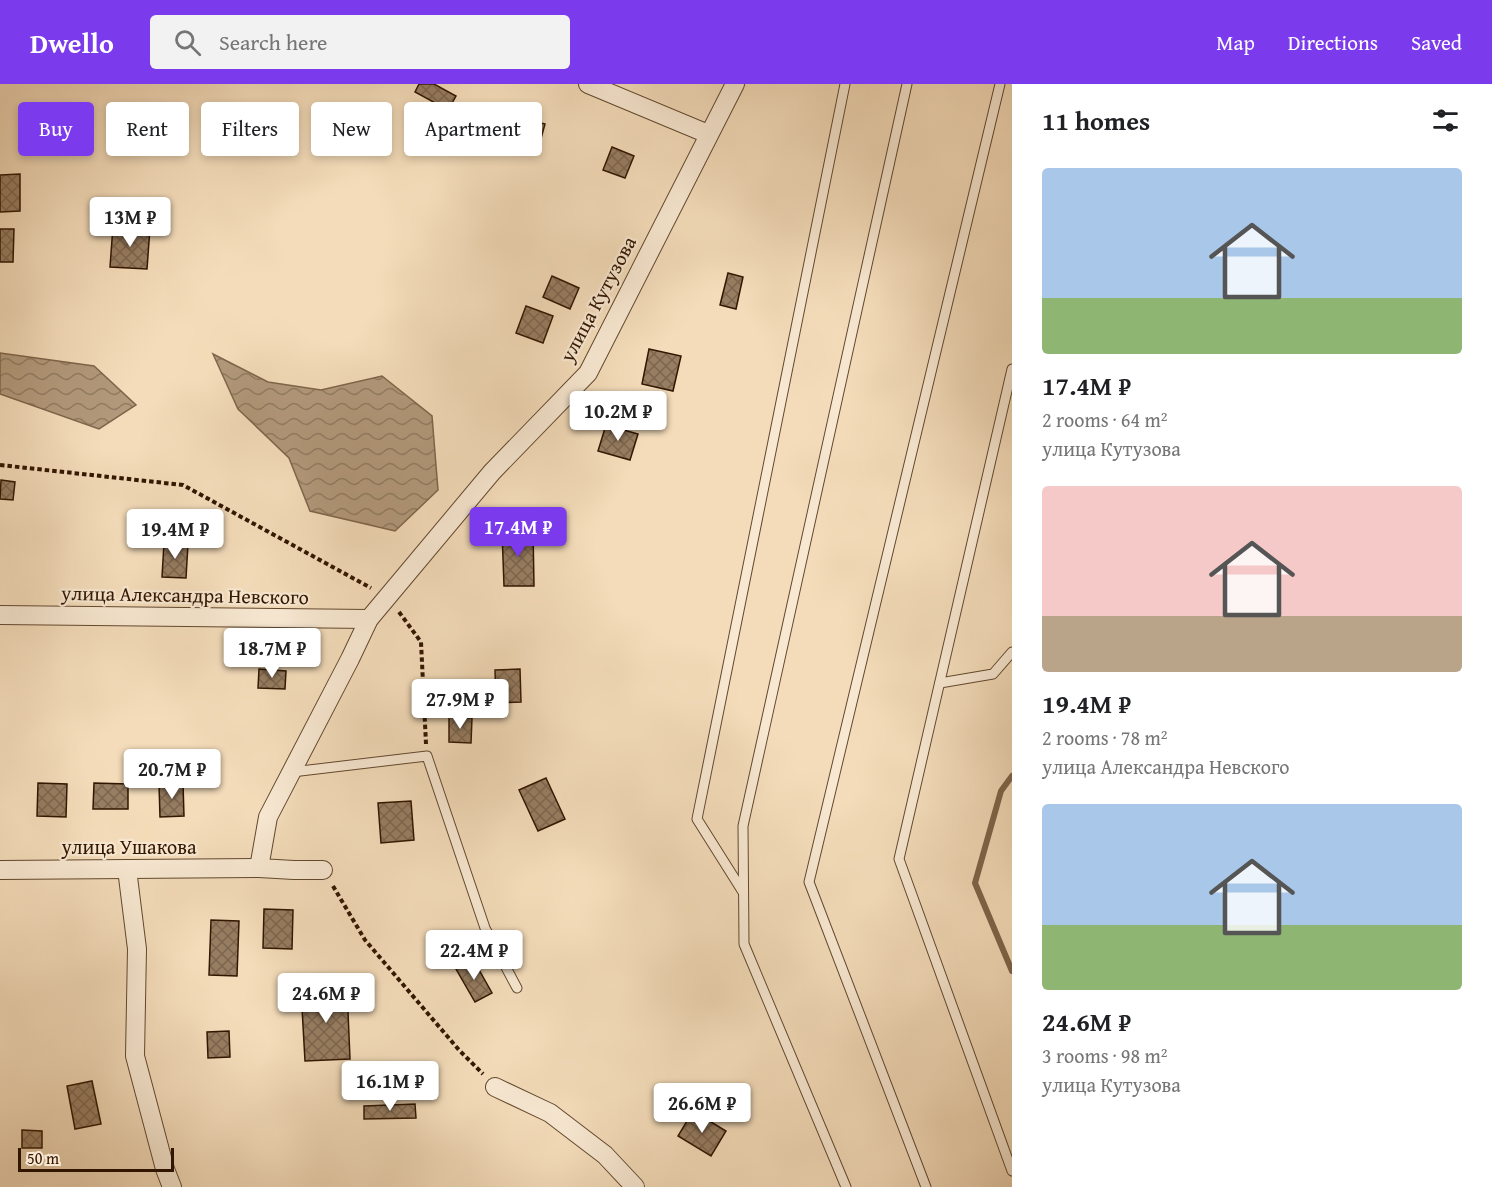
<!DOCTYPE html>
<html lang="en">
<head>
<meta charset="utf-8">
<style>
	body { margin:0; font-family:"Gentium Book Plus",serif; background:#f2f2f2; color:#202124; height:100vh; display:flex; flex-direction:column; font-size:22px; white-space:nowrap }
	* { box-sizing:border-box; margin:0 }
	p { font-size:20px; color:#757577 }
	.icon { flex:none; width:33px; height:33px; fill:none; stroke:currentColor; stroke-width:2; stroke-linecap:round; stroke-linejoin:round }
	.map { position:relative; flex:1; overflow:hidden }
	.sheet { display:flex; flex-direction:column; background:#fff; width:480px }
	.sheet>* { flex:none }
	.guide { position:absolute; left:18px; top:18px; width:570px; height:54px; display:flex; gap:12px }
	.scale { position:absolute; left:18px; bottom:15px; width:156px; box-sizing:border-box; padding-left:6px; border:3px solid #321600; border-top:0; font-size:16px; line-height:21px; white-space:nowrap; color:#321600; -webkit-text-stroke:4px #f8e8d2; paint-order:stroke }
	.price { position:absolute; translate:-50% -51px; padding:0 14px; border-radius:6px; background:#fff; color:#222; font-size:20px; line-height:39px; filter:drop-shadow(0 2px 3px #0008) }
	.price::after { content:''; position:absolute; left:50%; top:36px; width:18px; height:14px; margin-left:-9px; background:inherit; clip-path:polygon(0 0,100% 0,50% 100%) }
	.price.on { background:#7c3aed; color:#fff }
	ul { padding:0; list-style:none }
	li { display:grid; align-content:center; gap:12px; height:318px; padding:0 30px }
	li span { display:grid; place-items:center; height:186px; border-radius:6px; color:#555 }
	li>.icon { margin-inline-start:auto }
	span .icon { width:108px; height:108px; fill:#fffc; stroke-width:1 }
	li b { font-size:26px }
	h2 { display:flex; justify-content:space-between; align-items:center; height:72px; padding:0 30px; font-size:26px }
	.chip { padding:0 21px; border-radius:6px; background:#fff; box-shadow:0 3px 9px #0003; font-size:21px; line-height:54px }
	.chip.on { background:#7c3aed; color:#fff }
	header { display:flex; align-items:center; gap:36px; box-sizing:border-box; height:84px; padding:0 30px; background:#7c3aed; color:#fff }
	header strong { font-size:28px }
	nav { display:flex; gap:33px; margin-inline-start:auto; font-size:21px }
	.search { width:420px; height:54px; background:#f2f2f2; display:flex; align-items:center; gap:15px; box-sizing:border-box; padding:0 21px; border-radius:6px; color:#757577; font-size:22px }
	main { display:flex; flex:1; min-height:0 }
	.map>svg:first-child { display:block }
	.water { fill:url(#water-waves); stroke:#7f654a; stroke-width:1.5 }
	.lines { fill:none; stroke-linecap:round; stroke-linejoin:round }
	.stream { stroke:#7f654a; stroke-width:6 }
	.building { fill:url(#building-cross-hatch); stroke:#321600; stroke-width:1.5 }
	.lane-casing { stroke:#62482e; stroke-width:11 }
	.street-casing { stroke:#62482e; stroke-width:20 }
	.path { stroke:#321600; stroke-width:4; stroke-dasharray:4.5 3; stroke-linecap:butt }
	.lane { stroke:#f8e8d2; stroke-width:9 }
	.street { stroke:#f8e8d2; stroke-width:18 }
	.labels { text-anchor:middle; stroke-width:4.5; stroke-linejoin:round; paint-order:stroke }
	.street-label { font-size:20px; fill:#321600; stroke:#f8e8d2 }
</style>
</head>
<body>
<header>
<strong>Dwello</strong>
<div class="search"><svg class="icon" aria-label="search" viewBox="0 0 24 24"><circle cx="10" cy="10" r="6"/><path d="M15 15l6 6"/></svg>Search here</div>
<nav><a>Map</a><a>Directions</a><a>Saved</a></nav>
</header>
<main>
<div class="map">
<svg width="1012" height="1103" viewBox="0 0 1012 1103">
	<defs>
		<pattern id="water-waves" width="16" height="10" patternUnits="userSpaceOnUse" patternTransform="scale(1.5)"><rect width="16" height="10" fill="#b2997b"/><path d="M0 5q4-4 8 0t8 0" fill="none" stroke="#917c62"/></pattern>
		<pattern id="building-cross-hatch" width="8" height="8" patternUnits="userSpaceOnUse" patternTransform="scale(1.5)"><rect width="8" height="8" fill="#977d61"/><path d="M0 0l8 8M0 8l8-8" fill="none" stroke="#7c654e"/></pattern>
	</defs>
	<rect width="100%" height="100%" fill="#f4dcba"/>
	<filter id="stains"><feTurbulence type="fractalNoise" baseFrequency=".00333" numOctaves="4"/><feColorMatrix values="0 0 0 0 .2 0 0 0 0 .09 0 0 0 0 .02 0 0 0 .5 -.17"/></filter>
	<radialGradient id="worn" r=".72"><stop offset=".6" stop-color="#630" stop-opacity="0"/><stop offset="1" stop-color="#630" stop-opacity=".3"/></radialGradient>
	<g class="water">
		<path d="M0,269l94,13 42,39 -37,24 -99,-35z"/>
		<path d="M213,270l55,28 53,8 61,-14 50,40 6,74 -43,41 -85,-20 -21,-53 -51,-49z"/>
	</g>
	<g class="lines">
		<path class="stream" d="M1012,692l-11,15 -26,92 37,88"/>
	</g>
	<g class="building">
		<path d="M419,0h15l22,12 -8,14 -33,-18z"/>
		<path d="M511,31l34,9 -5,18 -34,-10z"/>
		<path d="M612,63l22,9 -9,22 -22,-8z"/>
		<path d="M20,90v37l-20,1v-37z"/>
		<path d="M113,142l37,2 -3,41 -37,-2z"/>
		<path d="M0,145h14l-1,33h-13z"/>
		<path d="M728,189l15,4 -7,32 -16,-4z"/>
		<path d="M552,192l27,12 -9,21 -27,-12z"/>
		<path d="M526,222l27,10 -10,27 -27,-10z"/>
		<path d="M649,265l32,7 -8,35 -31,-7z"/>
		<path d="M606,341l32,9 -8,26 -32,-9z"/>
		<path d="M1,396l14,2 -2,18 -13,-1z"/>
		<path d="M533,446l1,56h-30l-2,-55z"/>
		<path d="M164,459l24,1 -2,34 -24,-1z"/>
		<path d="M259,585l27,2 -1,18 -27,-1z"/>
		<path d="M520,585l1,33 -25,1 -1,-33z"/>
		<path d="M449,633l23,1 -1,25 -22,-1z"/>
		<path d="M546,694l19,41 -27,12 -19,-41z"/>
		<path d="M38,699l29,1 -1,33 -29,-1z"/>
		<path d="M94,699l34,1v25h-35z"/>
		<path d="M183,699l1,33 -24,1 -1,-33z"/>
		<path d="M411,717l3,39 -33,3 -3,-40z"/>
		<path d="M264,825l29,1 -1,39 -29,-1z"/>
		<path d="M211,836l28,1 -2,55 -28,-1z"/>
		<path d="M473,875l19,34 -17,9 -19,-33z"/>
		<path d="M347,904l3,71 -45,2 -4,-71z"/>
		<path d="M229,947l1,26 -22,1 -1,-26z"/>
		<path d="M92,997l9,43 -26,5 -8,-43z"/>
		<path d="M415,1020l1,14 -52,1v-13z"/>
		<path d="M693,1027l33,20 -15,25 -33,-20z"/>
		<path d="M22,1046l20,1v17h-20z"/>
	</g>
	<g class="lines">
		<defs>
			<g id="lane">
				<path d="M1012,285l-113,490 113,312"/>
				<path d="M940,599l53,-9 19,-22"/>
				<path d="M292,688l135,-16 58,172 32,60"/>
				<path d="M743,808l-46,-73 148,-735"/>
				<path d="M846,1103l-102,-243 -1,-118 164,-742"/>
				<path d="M926,1103l-117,-305 191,-798"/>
			</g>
			<g id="street">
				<path d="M588,0l120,50"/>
				<path d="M0,531l369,4"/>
				<path d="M127,785l10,80 -2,107 30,113 7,18"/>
				<path d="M0,786l259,-2"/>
				<path d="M323,786h-29l-35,-2 9,-51 82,-158 19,-40 123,-147 96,-99 147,-289"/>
				<path d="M495,1003l55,26 55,42 30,32"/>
			</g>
		</defs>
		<use href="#lane" class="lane-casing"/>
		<use href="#street" class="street-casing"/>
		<g class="path">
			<path d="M0,381l183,20 188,103"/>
			<path d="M399,528l22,30 5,102"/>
			<path d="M333,802l32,54 94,110 24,24"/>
		</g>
		<use href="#lane" class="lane"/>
		<use href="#street" class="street"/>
	</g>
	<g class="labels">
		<g class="street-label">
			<text transform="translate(598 215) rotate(-62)" y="7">улица Кутузова</text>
			<text transform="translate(185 511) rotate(1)" y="7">улица Александра Невского</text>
			<text x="129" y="770">улица Ушакова</text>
		</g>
	</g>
	<rect width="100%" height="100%" filter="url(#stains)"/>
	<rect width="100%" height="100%" fill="url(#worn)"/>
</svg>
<div class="scale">50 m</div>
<b class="price" style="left:130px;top:164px">13M ₽</b>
<b class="price" style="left:618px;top:358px">10.2M ₽</b>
<b class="price on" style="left:518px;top:474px">17.4M ₽</b>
<b class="price" style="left:175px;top:476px">19.4M ₽</b>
<b class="price" style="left:272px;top:595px">18.7M ₽</b>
<b class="price" style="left:460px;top:646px">27.9M ₽</b>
<b class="price" style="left:172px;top:716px">20.7M ₽</b>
<b class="price" style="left:474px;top:897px">22.4M ₽</b>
<b class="price" style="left:326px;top:940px">24.6M ₽</b>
<b class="price" style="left:390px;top:1028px">16.1M ₽</b>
<b class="price" style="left:702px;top:1050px">26.6M ₽</b>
<div class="guide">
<a class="chip on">Buy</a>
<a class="chip">Rent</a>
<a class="chip">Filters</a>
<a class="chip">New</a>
<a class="chip">Apartment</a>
</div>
</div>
<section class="sheet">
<h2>11 homes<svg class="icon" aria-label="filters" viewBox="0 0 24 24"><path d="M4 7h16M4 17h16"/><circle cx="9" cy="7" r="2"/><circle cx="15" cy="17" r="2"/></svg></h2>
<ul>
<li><span style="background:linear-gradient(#a9c7e8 70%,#8fb573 0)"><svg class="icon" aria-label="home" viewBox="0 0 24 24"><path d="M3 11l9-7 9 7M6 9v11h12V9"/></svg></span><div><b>17.4M ₽</b><p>2 rooms · 64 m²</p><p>улица Кутузова</p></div></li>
<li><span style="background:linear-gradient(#f6c9c9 70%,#b9a48a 0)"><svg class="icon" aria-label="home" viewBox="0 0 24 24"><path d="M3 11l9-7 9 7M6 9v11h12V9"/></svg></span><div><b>19.4M ₽</b><p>2 rooms · 78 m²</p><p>улица Александра Невского</p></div></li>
<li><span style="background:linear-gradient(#a9c7e8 65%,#8fb573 0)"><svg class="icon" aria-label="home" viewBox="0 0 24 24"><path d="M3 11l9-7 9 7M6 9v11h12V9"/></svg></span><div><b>24.6M ₽</b><p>3 rooms · 98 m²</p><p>улица Кутузова</p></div></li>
</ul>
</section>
</main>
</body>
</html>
